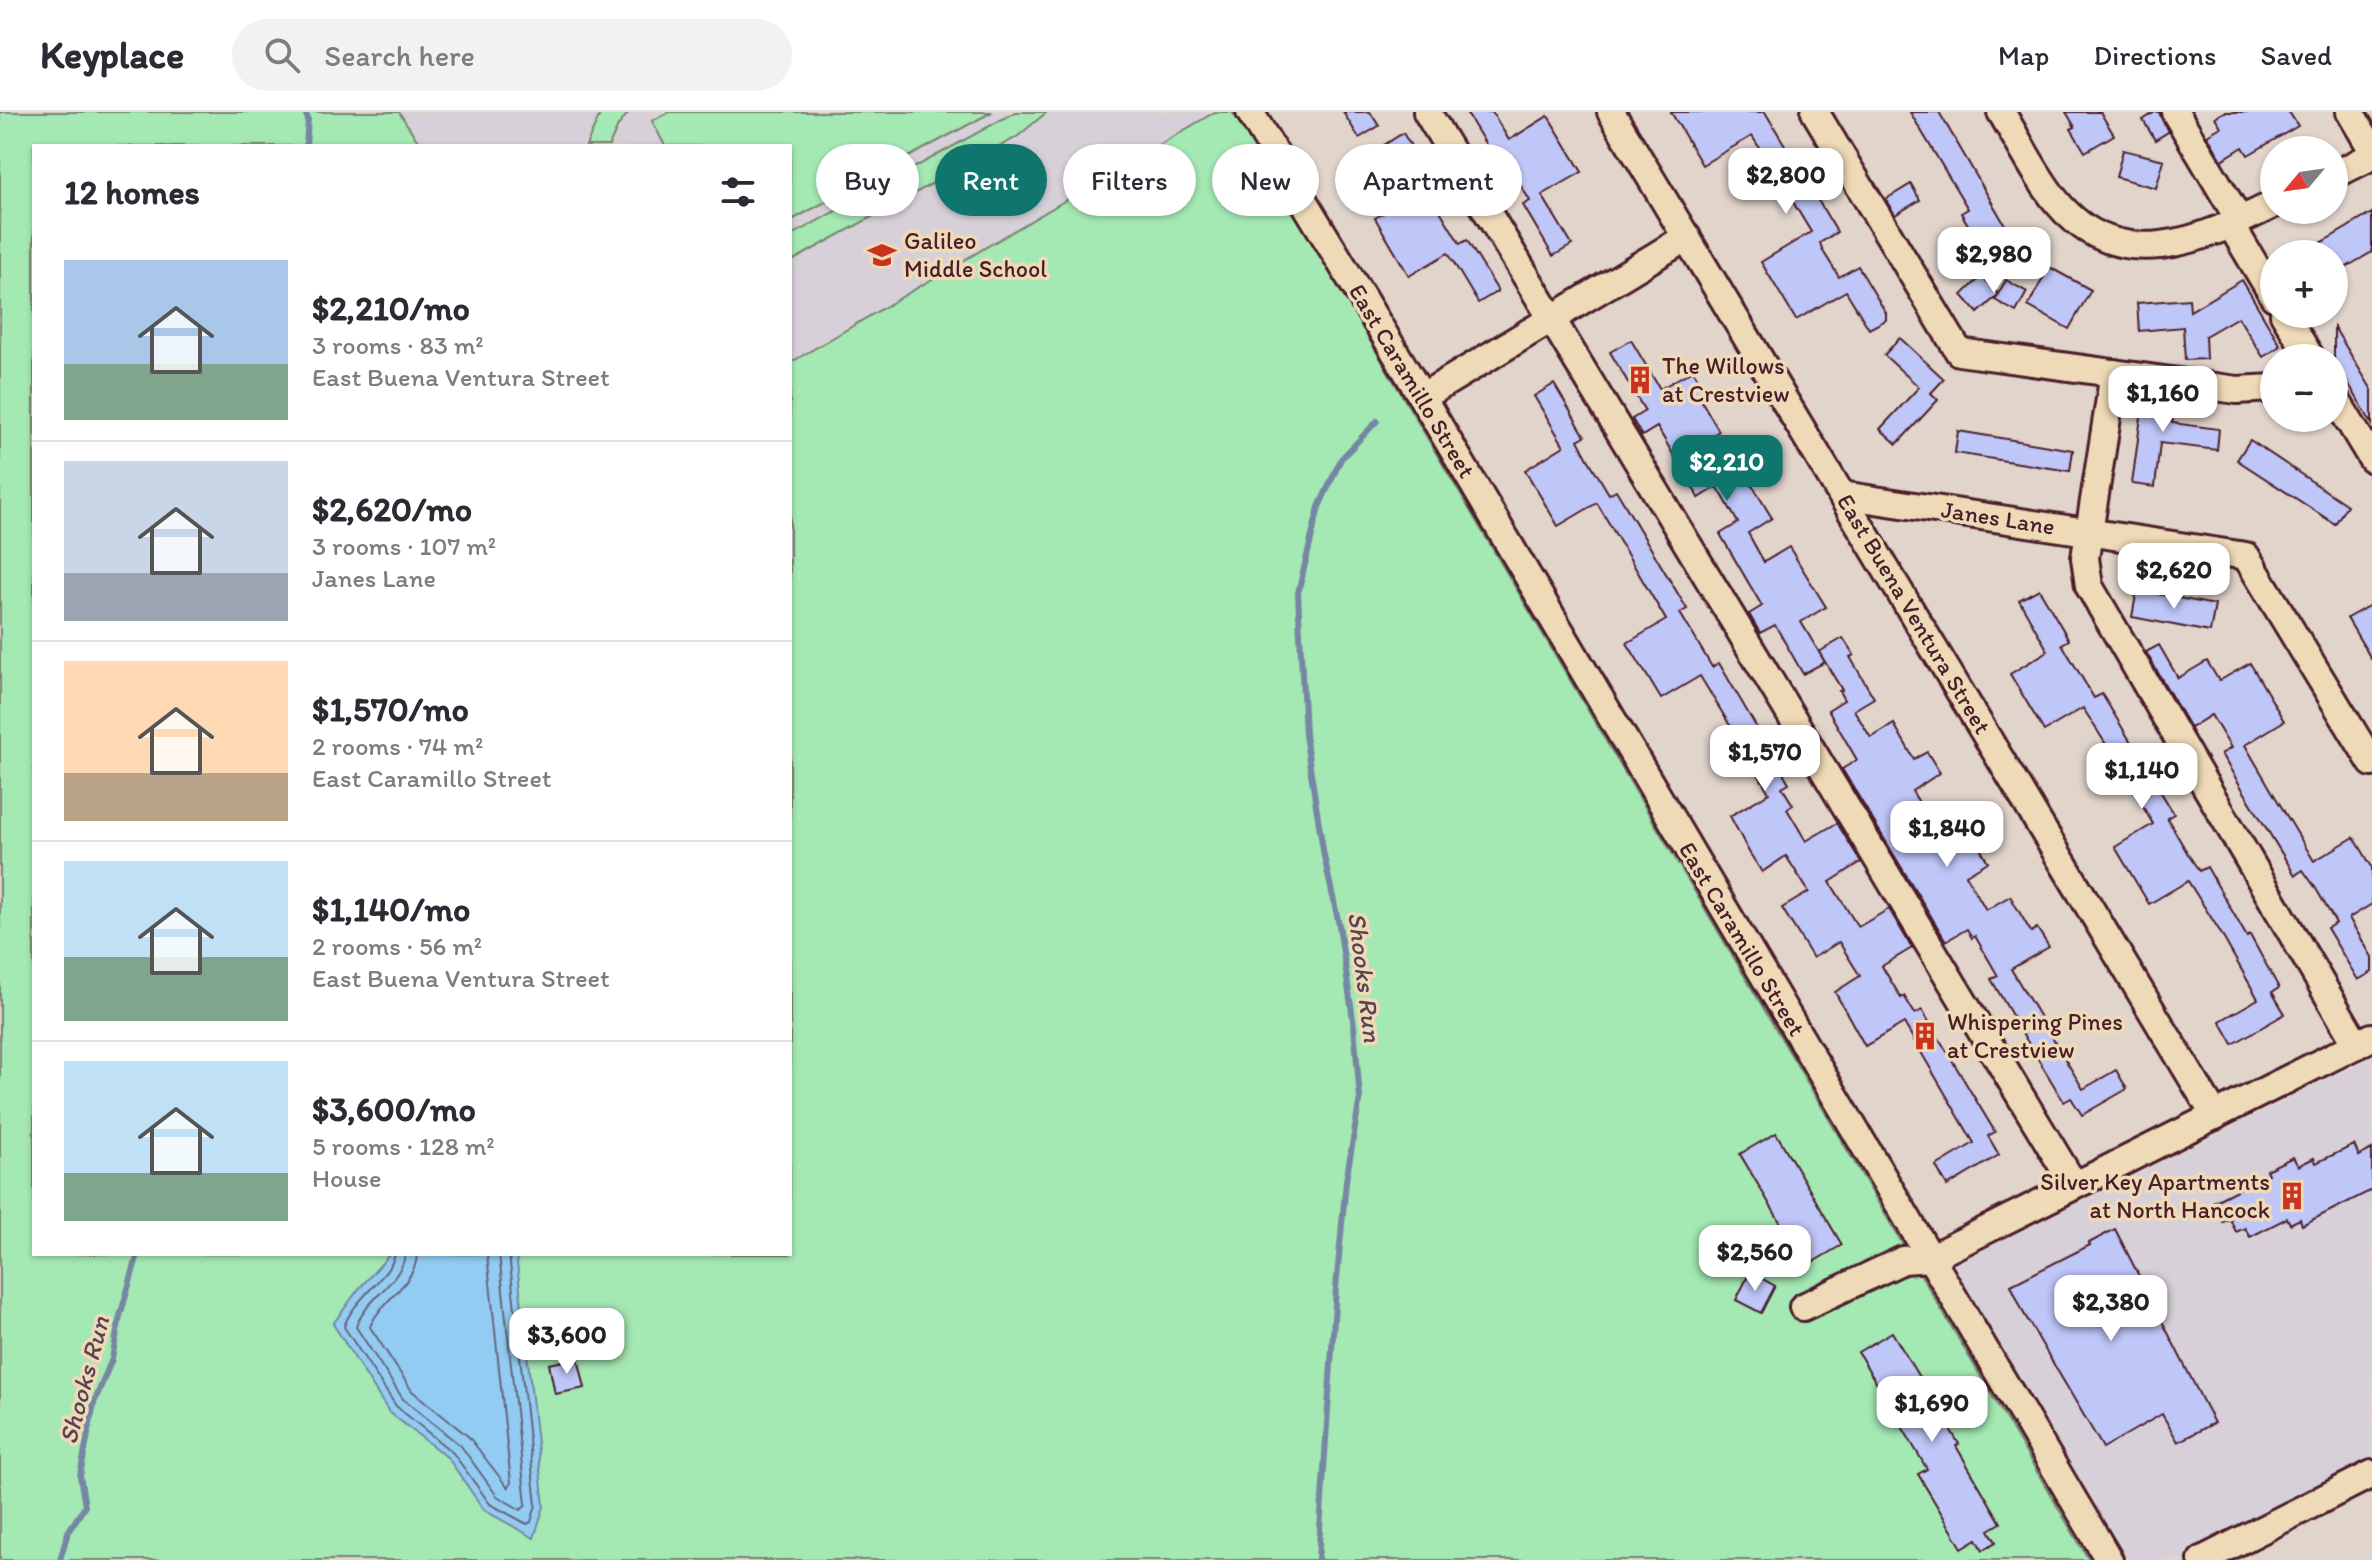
<!DOCTYPE html>
<html lang="en">
<head>
<meta charset="utf-8">
<style>
	body { margin:0; font-family:Itim,sans-serif; background:#f2f2f3; color:#2b2b33; height:100vh; display:flex; flex-direction:column; font-size:30px; white-space:nowrap }
	* { box-sizing:border-box; margin:0 }
	p { font-size:26px; color:#7c7c81 }
	.icon { flex:none; width:44px; height:44px; fill:none; stroke:currentColor; stroke-width:2; stroke-linecap:round; stroke-linejoin:round }
	.map { position:relative; flex:1; overflow:hidden }
	.details { position:absolute; left:32px; top:32px; width:760px; height:1112px; display:flex; flex-direction:column; background:#fff; border-radius:0px; box-shadow:0 2px 6px #0004 }
	.details>* { flex:none }
	.banner { position:absolute; left:816px; top:32px; width:760px; height:72px; display:flex; gap:16px }
	.needle { width:52px; rotate:241deg }
	.fabs { position:absolute; left:2260px; top:24px; display:grid; gap:16px }
	.fabs a { display:grid; place-items:center; width:88px; height:88px; border-radius:50%; background:#fff; box-shadow:0 2px 6px #0004; font-size:40px }
	.price { position:absolute; translate:-50% -68px; padding:0 18px; border-radius:16px; background:#fff; color:#222; font-size:26px; line-height:52px; filter:drop-shadow(0 2px 4px #0008) }
	.price::after { content:''; position:absolute; left:50%; top:48px; width:24px; height:18px; margin-left:-12px; background:inherit; clip-path:polygon(0 0,100% 0,50% 100%) }
	.price.active { background:#0f766e; color:#fff }
	ul { padding:0; list-style:none }
	li { display:flex; align-items:center; gap:24px; height:200px; padding:0 32px }
	li+li { border-top:2px solid #e1e1e2 }
	li span { display:grid; place-items:center; flex:none; width:224px; height:160px; border-radius:0px; color:#555 }
	li>.icon { margin-inline-start:auto }
	span .icon { width:96px; height:96px; fill:#fffc; stroke-width:1 }
	li b { font-size:34px }
	h2 { display:flex; justify-content:space-between; align-items:center; height:96px; padding:0 32px; font-size:34px }
	.tag { padding:0 28px; border-radius:36px; background:#fff; box-shadow:0 2px 6px #0004; font-size:28px; line-height:72px }
	.tag.active { background:#0f766e; color:#fff }
	header { display:flex; align-items:center; gap:48px; box-sizing:border-box; height:112px; padding:0 40px; background:#fff; border-bottom:2px solid #e1e1e2 }
	header strong { font-size:38px }
	nav { display:flex; gap:44px; margin-inline-start:auto; font-size:28px }
	.search { width:560px; height:72px; background:#f2f2f3; display:flex; align-items:center; gap:20px; box-sizing:border-box; padding:0 28px; border-radius:44px; color:#7c7c81; font-size:30px }
	.map>svg:first-child { display:block }
	.built { fill:#d7d0d8 }
	.green { fill:#a4e8b3; stroke:#77846f; stroke-width:2 }
	.water { fill:#92ccf2; stroke:#7587a2; stroke-width:2 }
	.lines { fill:none; stroke-linecap:round; stroke-linejoin:round }
	.shore { stroke:#67647b; stroke-width:2 }
	.stream { stroke:#7587a2; stroke-width:6 }
	.building { fill:#bfc6f8; stroke:#4a1f2b; stroke-width:2 }
	.minor-casing { stroke:#4a1f2b; stroke-width:32 }
	.minor { stroke:#efdab8; stroke-width:26 }
	.labels { text-anchor:middle; stroke-width:7; stroke-linejoin:round; paint-order:stroke }
	.poi-label { font-size:24px; fill:#4a1f2b; stroke:#efdab8; text-anchor:start }
	.street-label { font-size:24px; fill:#4a1f2b; stroke:#efdab8 }
	.water-label { font-size:26px; font-style:italic; fill:#584253; stroke:#efdab8 }
</style>
</head>
<body>
<header>
<strong>Keyplace</strong>
<div class="search"><svg class="icon" aria-label="search" viewBox="0 0 24 24"><circle cx="10" cy="10" r="6"/><path d="M15 15l6 6"/></svg>Search here</div>
<nav><a>Map</a><a>Directions</a><a>Saved</a></nav>
</header>
<div class="map">
<svg width="2372" height="1448" viewBox="0 0 2372 1448">
	<rect width="100%" height="100%" fill="#e1d4cb"/>
	<filter id="ink" filterUnits="userSpaceOnUse"><feTurbulence type="fractalNoise" baseFrequency=".0125" numOctaves="2"/><feDisplacementMap in="SourceGraphic" scale="16" xChannelSelector="R" yChannelSelector="G"/><feConvolveMatrix kernelMatrix="1 2 1 2 8 2 1 2 1" color-interpolation-filters="sRGB"/></filter>
	<g filter="url(#ink)">
		<g class="built">
			<path d="M399,0h816l-425,251v-217h-369z"/>
			<path d="M2372,946v406l-191,96h-52l-175,-295z"/>
		</g>
		<g class="green">
			<path d="M0,0h399l22,34h-387v1108h756v-891l425,-251h17l20,29 837,1419h-2089z"/>
			<path d="M601,0h28l-11,14 -9,20h-23z"/>
			<path d="M669,0h323l-202,109v-75h-125l-13,-25z"/>
			<path d="M1015,0h32l-30,25 -227,125v-26z"/>
		</g>
		<path class="water" d="M390,1142h126l28,252 -10,32 -50,-28 -36,-52 -59,-46 -56,-88 25,-34z"/>
		<g class="lines">
			<g class="shore">
				<path d="M395,1142c-3,21 -44,47 -51,73l52,79 57,47 37,51 37,20 4,-2 5,-17 -27,-251"/>
				<path d="M405,1142c-2,27 -41,46 -49,73l47,72 58,47 36,50 24,14 5,-6 -27,-250"/>
				<path d="M417,1142c-1,31 -37,46 -47,73l42,64 57,46 39,51 3,-5 -24,-229"/>
			</g>
			<g class="stream">
				<path d="M305,0l3,7 -2,27"/>
				<path d="M60,1448l8,-28 17,-26 -5,-30 14,-73 18,-44 8,-43 18,-62"/>
				<path d="M1318,1448l18,-272 10,-107 14,-83 -6,-72 -15,-101 -15,-69 -19,-121 -7,-142 21,-86 22,-48 36,-38"/>
			</g>
		</g>
		<g class="building">
			<path d="M1343,0h27l9,14 -20,12z"/>
			<path d="M1466,0h26l17,28 39,-24 34,56 -40,23 30,50 -19,11 -30,-51 7,-4 -21,-35 -11,-17 -7,4z"/>
			<path d="M1671,0h94l72,120 -17,11 3,8 16,26 19,-11 28,47v7l-17,9 -23,-38 -50,29 -35,-58 50,-30 -35,-58 -24,-38 -50,29z"/>
			<path d="M1910,0h29l73,125 -27,16 -24,-40 7,-4z"/>
			<path d="M2066,0h34l14,23 -29,17 -14,-23 4,-2z"/>
			<path d="M2155,0h4l9,20 -13,8 -12,-20z"/>
			<path d="M2224,0h65l9,14 -50,29 -5,-8 -21,13 -15,-25 14,-8 -6,-10z"/>
			<path d="M1403,21l31,51 -7,5 33,55 7,-4 31,51 -20,12 -30,-50 -39,23 -34,-58 39,-23 -30,-50z"/>
			<path d="M2123,38l41,10 -8,28 -40,-11z"/>
			<path d="M1911,72l9,16 -25,15 -9,-16z"/>
			<path d="M2372,101v39l-29,17 -9,-15h-32z"/>
			<path d="M2049,155l42,23 -22,39 -41,-23z"/>
			<path d="M1982,164l16,18 8,-14 21,12 -11,20 -21,-12 3,-5 -20,18 -16,-18z"/>
			<path d="M2242,168l39,66 -18,11 -25,-40 -33,19 1,23 -21,1 -2,-33 -44,4 -2,-28 52,-4 1,12z"/>
			<path d="M2334,215l38,63v34l-29,-50 -9,5z"/>
			<path d="M1900,226l44,41 -13,14 7,7 -41,44 -17,-15 39,-42 -35,-32z"/>
			<path d="M1631,228l29,49 33,-19 12,20 -7,5 21,36 -24,15 17,28 25,-14 35,58 -24,15 16,29 25,-15 37,60 -25,15 24,40 -22,12 -28,-49 -15,8 -11,-19 13,-8 -42,-72 18,-11 -15,-27 -6,-9 -18,11 -42,-71 -15,9 -10,-17 13,-8 -35,-59z"/>
			<path d="M1554,272l31,52 -7,4 10,19 21,35 7,-4 71,119 -7,4 32,54 7,-4 70,120 -7,4 11,18 -6,4 19,32 31,-18 24,39 -31,20 28,45 31,-18 23,39 -30,18 19,32 3,-2 11,18 7,-4 73,122 -7,4 11,19 -52,31 -11,-20 38,-23 -70,-120 -39,23 -30,-54 25,-16 -21,-34 -26,16 -31,-50 27,-16 -23,-36 -24,16 -13,-20 -19,-36 39,-23 -29,-51 -40,-66 -39,23 -15,-25 -19,-31 39,-23 -69,-117 -39,23 -33,-56 39,-24 -30,-50z"/>
			<path d="M2129,279l47,7 -4,25 47,6 -2,21 -57,-7 -5,44 -23,-3 10,-75 -16,-2z"/>
			<path d="M1958,319l115,19 -3,21 -115,-18z"/>
			<path d="M2250,328l97,65 -12,19 -98,-64z"/>
			<path d="M2039,477l30,51 -7,4 32,54 8,-4 72,120 -7,4 21,36 11,17 8,-4 40,70 3,-2 29,53 -7,4 13,22 -52,30 -13,-23 38,-22 -39,-69 -31,-49 -39,23 -34,-57 38,-23 -39,-67 -31,-49 -39,23 -34,-57 38,-23 -29,-51z"/>
			<path d="M2137,478l78,15 -5,27 -78,-15z"/>
			<path d="M2372,492v56l-25,-42z"/>
			<path d="M1843,526l11,17 -4,2 24,41 -20,12 17,28 23,-14 20,35 13,-7 13,21 -28,18 20,33 25,-15 31,53 -22,13 20,35 24,-14 21,36 6,-4 12,19 -38,22 72,120 33,-19 11,19 -45,26 -11,-17 -7,4 -43,-71 -30,-52 7,-3 -23,-40 -3,2 -5,-9 -21,12 -104,-172 15,-9 -29,-50 16,-10 -5,-9 3,-1 -23,-38z"/>
			<path d="M2159,533l19,33 29,-17 12,20 31,-18 34,58 -39,24 28,48 41,68 40,-24 18,30v37l-23,14 23,39v15l-14,8 -31,-52 9,-5 -21,-36 -12,-17 -8,5 -74,-121 10,-6 -20,-33 -21,13 -44,-76z"/>
			<path d="M1776,1021l66,112 -36,21 -66,-112z"/>
			<path d="M2354,1033l5,11 13,-7v41l-70,35 -2,-6 -10,5 -3,-6 -37,19 -5,-9 -9,4 -6,-13 -7,3 -10,-20 55,-28 -2,-4 27,-13 5,9 16,-8 2,5z"/>
			<path d="M2115,1117l99,194 -36,19 -16,-28 -59,34 -80,-136 -12,-27 79,-40 -1,-2z"/>
			<path d="M1750,1160l25,14 -14,27 -25,-13z"/>
			<path d="M1892,1220l67,112 -3,2 45,77 -12,7 7,12 -13,8 -6,-11 -15,9 -44,-74 9,-5 -69,-117z"/>
			<path d="M578,1246l7,30 -30,6 -6,-30z"/>
		</g>
		<g class="lines">
			<defs>
				<g id="minor">
					<path d="M1250,0l172,285 687,1163"/>
					<path d="M1427,0l647,1073"/>
					<path d="M1611,0l604,1004"/>
					<path d="M1815,0l144,240 278,38 37,-2"/>
					<path d="M2001,0c18,29 33,62 55,89 63,77 146,39 218,3"/>
					<path d="M2175,0l65,109"/>
					<path d="M2350,0l22,37"/>
					<path d="M2334,63l38,-19"/>
					<path d="M2231,113l43,72"/>
					<path d="M2284,202l27,44"/>
					<path d="M2114,261l-29,185 4,28 268,459"/>
					<path d="M2334,284l38,63"/>
					<path d="M1422,285l265,-160"/>
					<path d="M1842,383l404,61 126,207"/>
					<path d="M1803,1195l100,-47 27,-2 442,-221"/>
					<path d="M2202,1448l170,-86"/>
				</g>
			</defs>
			<use href="#minor" class="minor-casing"/>
			<use href="#minor" class="minor"/>
		</g>
	</g>
	<defs>
		<symbol id="school-bare" viewBox="-9 -9 18 18"><path d="M0-5L7-2L0 1L-7-2ZM-4 1L0 2.5L4 1V4Q0 6-4 4Z" fill="#c8321e" stroke="#efdab8" stroke-width="2.5" paint-order="stroke"/></symbol>
		<symbol id="building-bare" viewBox="-9 -9 18 18"><path d="M-4-6H4V6H1V3H-1V6H-4ZM-2.5-4.3h1.7v1.8h-1.7ZM.8-4.3h1.7v1.8H.8ZM-2.5-1h1.7V.8h-1.7ZM.8-1h1.7V.8H.8Z" fill="#c8321e" stroke="#efdab8" stroke-width="2.5" paint-order="stroke"/></symbol>
	</defs>
	<g fill-rule="evenodd">
		<use href="#school-bare" x="862" y="123" width="40" height="40"/>
		<use href="#building-bare" x="1620" y="248" width="40" height="40"/>
		<use href="#building-bare" x="1905" y="904" width="40" height="40"/>
		<use href="#building-bare" x="2272" y="1064" width="40" height="40"/>
	</g>
	<g class="labels">
		<g class="poi-label">
			<text x="904" y="137">Galileo<tspan x="904" dy="28">Middle School</tspan></text>
			<text x="1662" y="262">The Willows<tspan x="1662" dy="28">at Crestview</tspan></text>
			<text x="1947" y="918">Whispering Pines<tspan x="1947" dy="28">at Crestview</tspan></text>
			<text x="2270" y="1078" text-anchor="end">Silver Key Apartments<tspan x="2270" dy="28">at North Hancock</tspan></text>
		</g>
		<g class="street-label">
			<text transform="translate(1412 269) rotate(59)" y="8">East Caramillo Street</text>
			<text transform="translate(1998 406) rotate(9)" y="8">Janes Lane</text>
			<text transform="translate(1914 502) rotate(59)" y="8">East Buena Ventura Street</text>
			<text transform="translate(1742 827) rotate(59)" y="8">East Caramillo Street</text>
		</g>
		<g class="water-label">
			<text transform="translate(1365 865) rotate(83)" y="9">Shooks Run</text>
			<text transform="translate(84 1268) rotate(-75)" y="9">Shooks Run</text>
		</g>
	</g>
</svg>
<div class="fabs">
<a><svg class="needle" viewBox="-14 -14 28 28"><path d="M0-13l5 13h-10z" fill="#e53935"/><path d="M0 13l5-13h-10z" fill="#7c7c81"/></svg></a>
<a>+</a>
<a>−</a>
</div>
<b class="price" style="left:1786px;top:104px">$2,800</b>
<b class="price" style="left:1994px;top:183px">$2,980</b>
<b class="price" style="left:2163px;top:322px">$1,160</b>
<b class="price active" style="left:1727px;top:391px">$2,210</b>
<b class="price" style="left:2174px;top:499px">$2,620</b>
<b class="price" style="left:1765px;top:681px">$1,570</b>
<b class="price" style="left:2142px;top:699px">$1,140</b>
<b class="price" style="left:1947px;top:757px">$1,840</b>
<b class="price" style="left:1755px;top:1181px">$2,560</b>
<b class="price" style="left:2111px;top:1231px">$2,380</b>
<b class="price" style="left:567px;top:1264px">$3,600</b>
<b class="price" style="left:1932px;top:1332px">$1,690</b>
<div class="banner">
<a class="tag">Buy</a>
<a class="tag active">Rent</a>
<a class="tag">Filters</a>
<a class="tag">New</a>
<a class="tag">Apartment</a>
</div>
<section class="details">
<h2>12 homes<svg class="icon" aria-label="filters" viewBox="0 0 24 24"><path d="M4 7h16M4 17h16"/><circle cx="9" cy="7" r="2"/><circle cx="15" cy="17" r="2"/></svg></h2>
<ul>
<li><span style="background:linear-gradient(#a9c7e8 65%,#7fa58c 0)"><svg class="icon" aria-label="home" viewBox="0 0 24 24"><path d="M3 11l9-7 9 7M6 9v11h12V9"/></svg></span><div><b>$2,210/mo</b><p>3 rooms · 83 m²</p><p>East Buena Ventura Street</p></div></li>
<li><span style="background:linear-gradient(#c9d6e8 70%,#9aa5b1 0)"><svg class="icon" aria-label="home" viewBox="0 0 24 24"><path d="M3 11l9-7 9 7M6 9v11h12V9"/></svg></span><div><b>$2,620/mo</b><p>3 rooms · 107 m²</p><p>Janes Lane</p></div></li>
<li><span style="background:linear-gradient(#ffd9b3 70%,#b9a48a 0)"><svg class="icon" aria-label="home" viewBox="0 0 24 24"><path d="M3 11l9-7 9 7M6 9v11h12V9"/></svg></span><div><b>$1,570/mo</b><p>2 rooms · 74 m²</p><p>East Caramillo Street</p></div></li>
<li><span style="background:linear-gradient(#bfe0f5 60%,#7fa58c 0)"><svg class="icon" aria-label="home" viewBox="0 0 24 24"><path d="M3 11l9-7 9 7M6 9v11h12V9"/></svg></span><div><b>$1,140/mo</b><p>2 rooms · 56 m²</p><p>East Buena Ventura Street</p></div></li>
<li><span style="background:linear-gradient(#bfe0f5 70%,#7fa58c 0)"><svg class="icon" aria-label="home" viewBox="0 0 24 24"><path d="M3 11l9-7 9 7M6 9v11h12V9"/></svg></span><div><b>$3,600/mo</b><p>5 rooms · 128 m²</p><p>House</p></div></li>
</ul>
</section>
</div>
</body>
</html>
